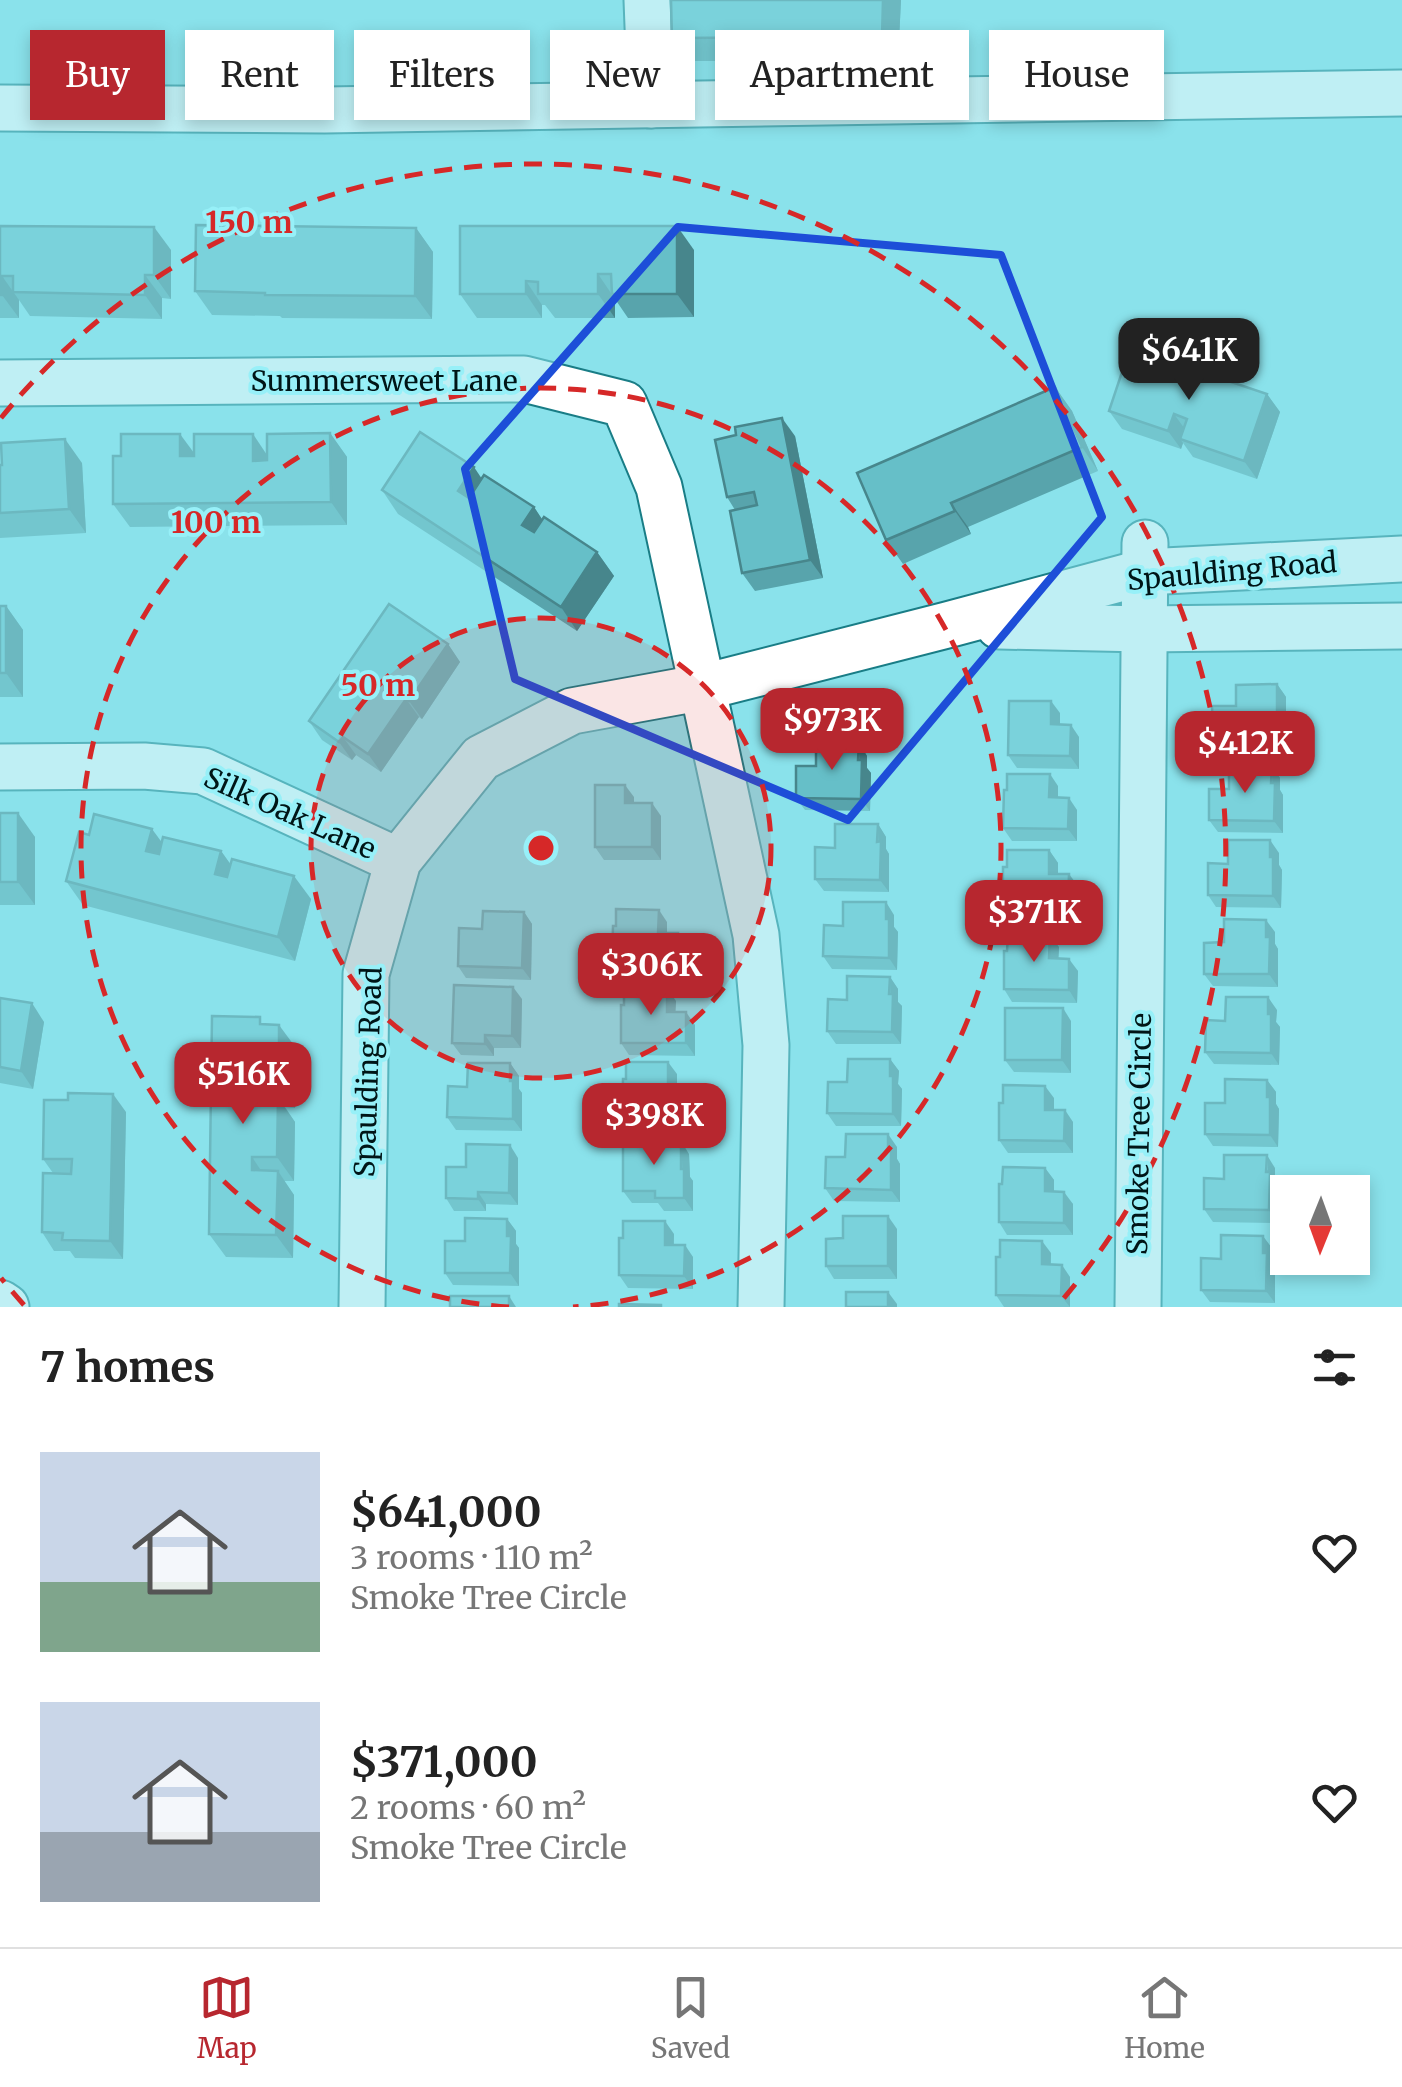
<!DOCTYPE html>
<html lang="en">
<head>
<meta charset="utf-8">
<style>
	body { margin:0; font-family:Merriweather,serif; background:#f6f6f6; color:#222; height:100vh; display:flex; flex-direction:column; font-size:38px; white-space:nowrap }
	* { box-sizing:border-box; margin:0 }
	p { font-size:32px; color:#767676 }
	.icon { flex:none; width:55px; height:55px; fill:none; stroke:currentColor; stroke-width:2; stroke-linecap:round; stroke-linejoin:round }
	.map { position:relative; height:1307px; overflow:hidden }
	.drawer { display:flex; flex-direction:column; background:#fff; flex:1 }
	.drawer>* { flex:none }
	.top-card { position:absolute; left:30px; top:30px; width:1342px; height:90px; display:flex; gap:20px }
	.needle { width:65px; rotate:181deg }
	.fabs { position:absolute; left:1270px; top:1175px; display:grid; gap:20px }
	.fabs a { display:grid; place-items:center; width:100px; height:100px; border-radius:0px; background:#fff; box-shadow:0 5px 15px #0003; font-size:50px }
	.price { position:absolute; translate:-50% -85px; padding:0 22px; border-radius:20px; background:#b7272f; color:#fff; font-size:32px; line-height:65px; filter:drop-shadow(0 2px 5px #0008) }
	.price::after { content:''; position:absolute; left:50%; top:60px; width:30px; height:22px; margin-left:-15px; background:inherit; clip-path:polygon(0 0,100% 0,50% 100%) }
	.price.active { background:#222; color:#fff }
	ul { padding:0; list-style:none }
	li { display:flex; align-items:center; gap:30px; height:250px; padding:0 40px }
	li span { display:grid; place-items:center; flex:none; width:280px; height:200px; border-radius:0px; color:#555 }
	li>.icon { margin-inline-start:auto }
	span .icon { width:120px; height:120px; fill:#fffc; stroke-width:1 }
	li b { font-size:42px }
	h2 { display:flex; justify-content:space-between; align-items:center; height:120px; padding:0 40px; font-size:42px }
	.chip { padding:0 35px; border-radius:0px; background:#fff; box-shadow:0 5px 15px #0003; font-size:35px; line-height:90px }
	.chip.active { background:#b7272f; color:#fff }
	.tab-bar { display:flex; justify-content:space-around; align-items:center; height:140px; border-top:2px solid #e0e0e0; background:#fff; font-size:28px; color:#767676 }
	.tab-bar a { display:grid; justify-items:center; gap:5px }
	.tab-bar .active { color:#b7272f }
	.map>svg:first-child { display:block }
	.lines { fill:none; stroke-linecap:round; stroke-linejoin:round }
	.minor-casing { stroke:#197d86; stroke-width:49 }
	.minor { stroke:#fff; stroke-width:45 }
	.wall { fill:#58a4ac }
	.shaded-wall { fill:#47868c }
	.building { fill:#66bfc8; stroke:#47868c; stroke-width:2.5 }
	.marked { fill:none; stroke:#1d4ed8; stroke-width:8; stroke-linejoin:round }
	.ring { fill:none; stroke:#d62828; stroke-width:5; stroke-dasharray:18 12 }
	.labels { text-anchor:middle; stroke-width:8; stroke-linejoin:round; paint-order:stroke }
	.street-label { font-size:28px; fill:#001517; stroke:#97f0f8 }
	.centre { fill:#d62828; stroke:#97f0f8; stroke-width:5 }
	.ring-label { font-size:30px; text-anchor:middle; font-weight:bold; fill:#d62828; stroke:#97f0f8; stroke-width:8; stroke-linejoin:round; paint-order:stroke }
</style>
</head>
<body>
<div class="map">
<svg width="1402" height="1307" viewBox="0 0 1402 1307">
	<rect width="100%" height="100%" fill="#8ae2eb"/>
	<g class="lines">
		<defs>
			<g id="minor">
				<path d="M647,0l4,105"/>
				<path d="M0,108l325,2 1077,-17"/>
				<path d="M0,383l524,-4 100,25 35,83 97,448 10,110 -5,262"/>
				<path d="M999,626l145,3 258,-3"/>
				<path d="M0,767l144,-1 59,5 195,90"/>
				<path d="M0,1303l6,4"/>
				<path d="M362,1307l4,-333 32,-113 83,-103 91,-47 132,-24 243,-62 198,-53 257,-13"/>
				<path d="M1138,1307l7,-764"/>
			</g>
		</defs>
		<use href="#minor" class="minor-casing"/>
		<use href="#minor" class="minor"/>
	</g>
	<g class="wall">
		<path d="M901,0l-3,61h-209l-17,-23z"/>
		<path d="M0,226l171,24v49l-9,-1v21l-132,-3 -11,-16v18h-19z"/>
		<path d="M416,228l17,24 -1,67 -150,-1 -2,-2 -68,-1 -17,-24z"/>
		<path d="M694,250v67l-66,1 -13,-19v19h-60l-10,-13h-3v13h-65l-17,-24z"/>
		<path d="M1055,387l17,24 26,60 -130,56 3,7 -68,30 -17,-24z"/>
		<path d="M1267,394l13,18 -23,67 -64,-22 -10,-14 -2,6 -59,-20 -13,-18z"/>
		<path d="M330,433l17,24v68l-217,2 -17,-23 81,-51 73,1z"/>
		<path d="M795,436l28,142 -68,13 -13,-18 -7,-63 -8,-13z"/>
		<path d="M82,463l4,70 -86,5v-74l1,1z"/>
		<path d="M482,478l52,29 8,13 55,32 17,24 -37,55 -179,-117 -16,-24z"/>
		<path d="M0,606h6l17,24v67h-23z"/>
		<path d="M448,644l12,18 -38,57 -3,-2 -38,55 -25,-17 -4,5 -30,-20 -13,-19z"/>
		<path d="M1277,684l9,13v55l-65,1 -8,-13 23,-34z"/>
		<path d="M1060,713v11l19,13v32l-62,-1 -9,-13z"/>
		<path d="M859,743l8,13v12l4,5 -1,38 -65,-1 -9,-12 20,-32z"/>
		<path d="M1272,766l8,12v12l3,5v38l-65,-1 -9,-12 20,-31z"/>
		<path d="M1058,786v11l19,13v31h-65l-9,-13z"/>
		<path d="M634,797v6l27,13v44h-57l-9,-13z"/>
		<path d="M0,813l35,24v68h-35z"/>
		<path d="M878,824l8,13v12l3,5v38l-65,-1 -9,-12 20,-31z"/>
		<path d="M89,835l73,8 59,8 10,14 80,34 -16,62 -212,-56 -17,-24z"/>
		<path d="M1049,850l9,13v11l20,12 -1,32 -66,-1 -8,-12 4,-38z"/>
		<path d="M1279,853v12l3,5 -1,38 -65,-1 -8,-12 20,-31z"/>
		<path d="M524,912l8,12 -1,56 -65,-2 -8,-12 24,-37z"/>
		<path d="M894,915v12l4,5 -1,38 -65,-1 -9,-13 20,-30z"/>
		<path d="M667,922v11l20,12 -1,32 -65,-1 -9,-13z"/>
		<path d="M1275,932v12l3,5v38l-65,-1 -9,-12 20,-32z"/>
		<path d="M1059,947l-1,11 20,13 -1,32 -65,-1 -8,-13z"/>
		<path d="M890,977l8,12v13l4,4 -1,38h-65l-9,-13 20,-31z"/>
		<path d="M0,998l44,24 -11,67 -33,-6z"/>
		<path d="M522,999l-1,49h-27v8l-33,-1 -9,-12z"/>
		<path d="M676,1001l-1,11 20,13v31l-66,-1 -8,-12z"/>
		<path d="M1277,1010l-1,12 4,5 -1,38 -65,-1 -9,-12 20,-31z"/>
		<path d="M1071,1021v52l-57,-1 -9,-12z"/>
		<path d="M265,1024l31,24 -1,60 -10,-1 10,15 -1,59h-10l10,14 -1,63 -67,-1 -17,-23z"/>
		<path d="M890,1059l9,12 -1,13 4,5 -1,37h-65l-9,-13 20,-31z"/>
		<path d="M510,1063l9,13v13l3,4v38l-66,-1 -9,-13 20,-30z"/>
		<path d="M677,1074v12l19,12v32l-65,-1 -9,-13z"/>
		<path d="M1267,1080l9,12v12l3,5 -1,38 -65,-1 -8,-12 20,-31z"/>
		<path d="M1054,1098v12l19,12v31h-65l-9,-13z"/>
		<path d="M126,1112l-3,147 -48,-1 -5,-7h-16l-12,-19 11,-59 -10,-14z"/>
		<path d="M897,1147v12l3,5v38l-66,-1 -9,-13 20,-31z"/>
		<path d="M689,1154l1,23 3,4v30h-29l-6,-8h-26l-9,-12z"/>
		<path d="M518,1158v47l-32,-1v7h-32l-8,-13 20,-31z"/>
		<path d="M1045,1168l9,12v11l19,13v31h-66l-8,-13 3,-38z"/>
		<path d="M1275,1168v12l4,5 -1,38 -65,-1 -9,-13 20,-30z"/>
		<path d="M507,1219l9,12v13l3,4v38l-66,-1 -8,-12 20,-32z"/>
		<path d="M897,1229v50h-63l-8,-13 17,-28z"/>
		<path d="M674,1234v11l19,12v32l-65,-1 -9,-13z"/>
		<path d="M1272,1248v13l3,4v38l-65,-1 -9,-12 20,-31z"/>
		<path d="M1051,1253v11l19,13v30h-66l-8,-12z"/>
	</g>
	<g class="shaded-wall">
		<path d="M883,0h18l-3,61 -16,-24z"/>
		<path d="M677,226l17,24v67l-17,-23z"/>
		<path d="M154,227l17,23v49l-17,-24z"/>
		<path d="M416,228l17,24 -1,67 -17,-23z"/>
		<path d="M598,274l17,25v19l-17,-24z"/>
		<path d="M145,275l17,23v21l-17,-24z"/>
		<path d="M2,276l17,24v18l-17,-23z"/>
		<path d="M526,281l16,24v13l-16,-24z"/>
		<path d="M1055,387l17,24 26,60 -16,-24z"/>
		<path d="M1267,394l13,18 -23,67 -13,-18z"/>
		<path d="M1174,414l13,18 -7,7 3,4 -2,6 -13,-18z"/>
		<path d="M782,418l13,18 28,142 -13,-18z"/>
		<path d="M330,433l17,24v68l-16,-23z"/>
		<path d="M180,434l17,23 -17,-1z"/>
		<path d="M253,434l16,24 1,26 -17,-23z"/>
		<path d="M65,439l17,24 4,70 -17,-24z"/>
		<path d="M474,467l16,24 -15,23 -17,-23z"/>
		<path d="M951,503l17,24 3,7 -16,-23z"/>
		<path d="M534,507l16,24 -11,18 -17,-24z"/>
		<path d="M597,552l17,24 -37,55 -16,-24z"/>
		<path d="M6,606l17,24v67l-17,-24z"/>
		<path d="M448,644l12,18 -38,57 -13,-18z"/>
		<path d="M1277,684l9,13v55l-9,-12z"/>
		<path d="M406,699l13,18 -38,55 -13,-18z"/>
		<path d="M1051,701l9,12v24l-9,-13z"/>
		<path d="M1071,725l8,12v32l-9,-13z"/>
		<path d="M343,737l13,18 -4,5 -13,-18z"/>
		<path d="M859,743l8,13v12l4,5 -1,38 -9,-12z"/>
		<path d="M1272,766l8,12v12l3,5v38l-9,-12z"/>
		<path d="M1050,774l8,12v24l-9,-13z"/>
		<path d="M625,785l9,12v19l-9,-13z"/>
		<path d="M1069,798l8,12v31l-9,-12z"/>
		<path d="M652,803l9,13v44l-9,-13z"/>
		<path d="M18,813l17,24v68l-17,-23z"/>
		<path d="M878,824l8,13v12l3,5v38l-9,-12z"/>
		<path d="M152,829l17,23 -6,22 -17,-23z"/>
		<path d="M1270,840l9,13v12l3,5 -1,38 -8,-12z"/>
		<path d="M1049,850l9,13v23l-9,-12z"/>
		<path d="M221,851l17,24 -7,23 -16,-24z"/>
		<path d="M1069,874l9,12 -1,32 -9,-12z"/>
		<path d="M294,876l17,23 -16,62 -17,-24z"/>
		<path d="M886,902l8,13v12l4,5 -1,38 -8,-12z"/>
		<path d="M659,910l8,12v24l-9,-13z"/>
		<path d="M524,912l8,12 -1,56 -9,-12z"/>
		<path d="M1266,920l9,12v12l3,5v38l-9,-13z"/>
		<path d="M678,933l9,12 -1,32 -8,-12z"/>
		<path d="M1050,935l9,12 -1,24 -9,-13z"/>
		<path d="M1069,959l9,12 -1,32 -8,-13z"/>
		<path d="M890,977l8,12v13l4,4 -1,38 -9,-12z"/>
		<path d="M513,987l9,12 -1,49 -9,-12z"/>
		<path d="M667,988l9,13 -1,23 -8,-12z"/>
		<path d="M1268,997l9,13 -1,12 4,5 -1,38 -8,-12z"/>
		<path d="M32,1003l12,19 -11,67 -12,-18z"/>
		<path d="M1063,1008l8,13v52l-9,-13z"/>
		<path d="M686,1012l9,13v31l-9,-13z"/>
		<path d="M279,1025l17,23 -1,60 -16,-24z"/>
		<path d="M485,1035l9,13v8l-9,-12z"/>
		<path d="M890,1059l9,12 -1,13 4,5 -1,37 -8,-12z"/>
		<path d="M668,1062l9,12v24l-9,-12z"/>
		<path d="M510,1063l9,13v13l3,4v38l-9,-12z"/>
		<path d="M1267,1080l9,12v12l3,5 -1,38 -8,-12z"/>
		<path d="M252,1084l17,23 -17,-9z"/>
		<path d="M688,1086l8,12v32l-9,-12z"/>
		<path d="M1045,1086l9,12v24l-9,-12z"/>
		<path d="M113,1094l13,18 -3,147 -13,-18z"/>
		<path d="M278,1098l17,24 -1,59 -17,-24z"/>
		<path d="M1065,1110l8,12v31l-9,-12z"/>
		<path d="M888,1134l9,13v12l3,5v38l-9,-12z"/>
		<path d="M681,1141l8,13 1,23 3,4v30l-9,-13z"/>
		<path d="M510,1145l8,13v47l-9,-12z"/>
		<path d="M1267,1155l8,13v12l4,5 -1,38 -9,-13z"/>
		<path d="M252,1157l16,24 -16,-11z"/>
		<path d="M1045,1168l9,12v24l-9,-13z"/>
		<path d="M278,1171l16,24 -1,63 -17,-23z"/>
		<path d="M478,1192l8,12v7l-8,-12z"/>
		<path d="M1064,1192l9,12v31l-9,-12z"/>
		<path d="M888,1216l9,13v50l-9,-13z"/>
		<path d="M507,1219l9,12v13l3,4v38l-9,-13z"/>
		<path d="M665,1221l9,13 -1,23 -8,-12z"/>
		<path d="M1263,1236l9,12v13l3,4v38l-9,-12z"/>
		<path d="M1042,1241l9,12 -1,24 -8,-13z"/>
		<path d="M685,1245l8,12v32l-9,-13z"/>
		<path d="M1062,1265l8,12v30l-9,-11z"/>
		<path d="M888,1292l9,12v3h-9z"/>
		<path d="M509,1296l7,11h-7z"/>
	</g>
	<g class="building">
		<path d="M671,0h212l-1,37 -210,1z"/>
		<path d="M196,225l220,3 -1,68 -150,-1v-2l-70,-2z"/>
		<path d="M0,226l154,1v48h-9v20l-132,-3v-16h-11v19h-2z"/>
		<path d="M460,226h217v68h-65l-1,-20h-13v20h-60v-12l-12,-1v13h-66z"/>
		<path d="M1130,348l137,46 -23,67 -64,-22 7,-20 -13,-5 -6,17 -59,-20z"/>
		<path d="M1055,387l27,60 -131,56 4,8 -69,29 -29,-67z"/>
		<path d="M782,418l28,142 -68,13 -12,-62 27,-6 -3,-13 -27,5 -12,-57 21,-5 -1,-8z"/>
		<path d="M420,432l54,35 -16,24 11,7 15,-23 50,32 -12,18 12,7 10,-15 53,35 -36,55 -179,-117z"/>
		<path d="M330,433l1,69 -218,2v-48h8v-22h59v22h14v-22h59v27l14,-1v-26z"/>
		<path d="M65,439l4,70 -69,4v-48h2l-1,-22z"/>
		<path d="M389,604l59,40 -39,57 -3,-2 -38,55 -25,-17 -4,5 -30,-21z"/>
		<rect x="0" y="606" width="6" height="67"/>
		<path d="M1277,684v56h-64l-1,-34h24v-21z"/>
		<path d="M1009,701h42v23l20,1 -1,31 -62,-1z"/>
		<path d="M816,743h43l-1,17h4l-1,39 -65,-1v-32h20z"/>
		<path d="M1229,765l43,1 -1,17h4l-1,38 -65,-1v-31h20z"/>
		<path d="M1007,774h43l-1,23 20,1 -1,31 -65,-1 1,-38h3z"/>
		<path d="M595,785h30v18h27v44h-57z"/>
		<rect x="0" y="813" width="18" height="69"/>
		<path d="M94,814l58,15 -6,22 13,3 4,-17 58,14 -6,23 12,3 5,-18 62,17 -16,61 -212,-56 13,-49 10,3z"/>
		<path d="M835,824h43l-1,18 4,-1 -1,39 -65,-1v-32l20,1z"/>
		<path d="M1228,840h42v17h3v39l-65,-1v-32l20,1z"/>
		<path d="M1007,850h42v24h20l-1,32 -65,-1v-38h4z"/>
		<path d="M843,902h43v17h3v39l-66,-2 1,-31 19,1z"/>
		<path d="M616,909l43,1 -1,23h20v32l-66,-2 1,-37h3z"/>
		<path d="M483,911l41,1 -2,56 -64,-2 1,-38 23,1z"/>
		<path d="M1224,919l42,1v17h4l-1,37h-65v-31l20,-1z"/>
		<path d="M1008,935h42l-1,23 20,1v31l-65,-1v-38h3z"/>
		<path d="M847,976l43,1 -1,17h4l-1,38 -65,-1 1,-32 19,1z"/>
		<path d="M454,985l59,2 -1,49 -27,-1v9l-33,-1z"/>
		<path d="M624,988h43v24h19v31h-65v-38h3z"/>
		<path d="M1226,997h42v17h3v39l-66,-1 1,-32 19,1z"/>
		<path d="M0,998l32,5 -11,68 -21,-4z"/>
		<path d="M1005,1008h58l-1,52h-57z"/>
		<path d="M212,1016l48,1v7l19,1v59h-27v14h26l-1,59h-25v13l26,1 -2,64 -67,-1z"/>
		<path d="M848,1059h42v17h3v38l-66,-1 1,-31h19z"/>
		<path d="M626,1062h42v24h20l-1,32 -65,-2 1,-37h3z"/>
		<path d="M468,1063h42v18h3v38l-66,-2 1,-31 19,1z"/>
		<path d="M1225,1079l42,1v17h3v38l-65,-1v-31h20z"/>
		<path d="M1003,1085l42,1v24h20l-1,31 -65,-1v-37h4z"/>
		<path d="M68,1093l45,1 -3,147 -48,-1 1,-7 -21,-1 1,-59 28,1 1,-15h-29l1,-59h24z"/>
		<path d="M846,1134h42v17h3v39l-66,-2 1,-31h19z"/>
		<path d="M681,1141v28h3v29h-29v-7h-32v-49z"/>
		<path d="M466,1144l44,1 -1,48 -31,-1v7l-32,-1v-31h20z"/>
		<path d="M1224,1155h43l-1,17h4l-1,38 -65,-1v-31l20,1z"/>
		<path d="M1003,1167l42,1v23l19,1v31l-65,-1v-38h3z"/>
		<path d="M843,1216h45v50h-62v-27l17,-1z"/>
		<path d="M465,1218l42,1v17h4l-1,37h-65v-32h20z"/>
		<path d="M623,1221h42v24h20l-1,31 -65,-1v-37h4z"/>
		<path d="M1221,1235l42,1v17h4l-1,38 -65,-1v-32l20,1z"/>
		<path d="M1000,1240l42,1v23l20,1 -1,31 -65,-1v-38h4z"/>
		<rect x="846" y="1292" width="42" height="15"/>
		<rect x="450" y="1296" width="59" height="11"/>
		<path d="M619,1304l42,1v2h-42z"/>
	</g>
	<path d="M0 0H1402V1307H0ZM678,227l323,28 101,262 -254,303 -333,-141 -50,-210z" fill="#8ae2eb" fill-opacity=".55" fill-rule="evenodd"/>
	<path class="marked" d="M678,227l323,28 101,262 -254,303 -333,-141 -50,-210z"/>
	<circle cx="541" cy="848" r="230" fill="#d62828" fill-opacity=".12"/>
	<g class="ring">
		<circle cx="541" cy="848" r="230"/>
		<path d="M509 1307A460 460 0 1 1 573 1307"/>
		<path d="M24 1305A690 690 0 0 1 1 1278M1 418A690 690 0 1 1 1058 1305"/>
	</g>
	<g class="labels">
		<g class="street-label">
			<text x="384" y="391">Summersweet Lane</text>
			<text transform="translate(1232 571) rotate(-5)" y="10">Spaulding Road</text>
			<text transform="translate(290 813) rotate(24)" y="10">Silk Oak Lane</text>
			<text transform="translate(368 1072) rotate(-88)" y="10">Spaulding Road</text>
			<text transform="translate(1139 1134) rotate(-89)" y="10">Smoke Tree Circle</text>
		</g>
	</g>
	<circle cx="541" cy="848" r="15" class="centre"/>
	<g class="ring-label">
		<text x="249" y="233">150 m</text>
		<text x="216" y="533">100 m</text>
		<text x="378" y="696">50 m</text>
	</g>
</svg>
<div class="fabs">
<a><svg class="needle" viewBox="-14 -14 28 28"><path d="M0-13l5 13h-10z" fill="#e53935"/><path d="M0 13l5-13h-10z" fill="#767676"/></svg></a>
</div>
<b class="price active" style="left:1189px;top:403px">$641K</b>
<b class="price" style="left:832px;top:773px">$973K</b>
<b class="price" style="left:1245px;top:796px">$412K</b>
<b class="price" style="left:1034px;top:965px">$371K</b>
<b class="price" style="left:651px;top:1018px">$306K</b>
<b class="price" style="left:243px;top:1127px">$516K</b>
<b class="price" style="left:654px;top:1168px">$398K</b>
<div class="top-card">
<a class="chip active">Buy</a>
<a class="chip">Rent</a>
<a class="chip">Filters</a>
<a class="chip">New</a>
<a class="chip">Apartment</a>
<a class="chip">House</a>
</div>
</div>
<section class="drawer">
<h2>7 homes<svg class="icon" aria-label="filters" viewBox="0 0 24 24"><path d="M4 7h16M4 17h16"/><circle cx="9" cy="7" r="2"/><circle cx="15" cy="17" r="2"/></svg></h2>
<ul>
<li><span style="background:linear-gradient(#c9d6e8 65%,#7fa58c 0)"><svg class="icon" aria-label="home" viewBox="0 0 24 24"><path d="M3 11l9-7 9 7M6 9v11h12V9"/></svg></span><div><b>$641,000</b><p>3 rooms · 110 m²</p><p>Smoke Tree Circle</p></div><svg class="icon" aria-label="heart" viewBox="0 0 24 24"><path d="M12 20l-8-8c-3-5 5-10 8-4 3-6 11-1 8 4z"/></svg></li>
<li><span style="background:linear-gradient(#c9d6e8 65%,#9aa5b1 0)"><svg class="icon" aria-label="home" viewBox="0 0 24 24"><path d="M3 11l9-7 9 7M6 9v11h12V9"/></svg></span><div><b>$371,000</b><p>2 rooms · 60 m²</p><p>Smoke Tree Circle</p></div><svg class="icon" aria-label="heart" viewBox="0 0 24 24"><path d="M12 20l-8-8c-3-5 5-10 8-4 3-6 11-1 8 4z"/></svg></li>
</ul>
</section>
<nav class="tab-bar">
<a class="active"><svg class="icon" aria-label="map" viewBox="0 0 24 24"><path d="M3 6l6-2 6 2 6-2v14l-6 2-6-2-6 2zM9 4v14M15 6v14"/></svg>Map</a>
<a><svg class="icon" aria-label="saved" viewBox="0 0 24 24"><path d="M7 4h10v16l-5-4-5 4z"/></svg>Saved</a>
<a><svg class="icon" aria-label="home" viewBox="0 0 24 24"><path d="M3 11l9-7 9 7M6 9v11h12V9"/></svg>Home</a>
</nav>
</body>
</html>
